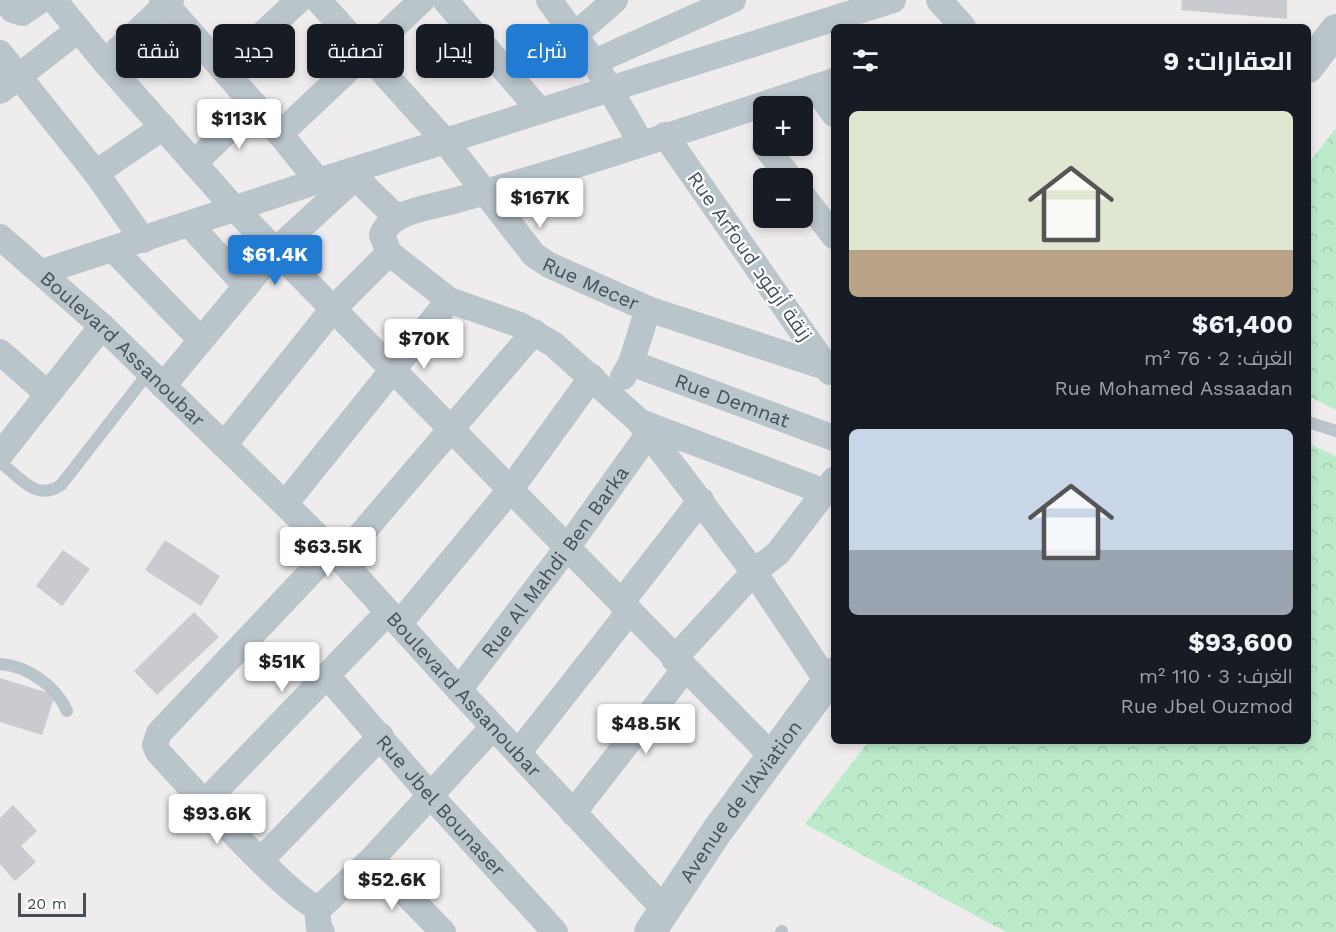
<!DOCTYPE html>
<html lang="ar">
<head>
<meta charset="utf-8">
<style>
	body { margin:0; font-family:"Work Sans",Cairo,sans-serif; background:#242831; color:#f1f3f6; direction:rtl; height:100vh; display:flex; flex-direction:column; font-size:22px; white-space:nowrap }
	* { box-sizing:border-box; margin:0 }
	p { font-size:20px; color:#9ea1a6 }
	.icon { flex:none; width:33px; height:33px; fill:none; stroke:currentColor; stroke-width:2; stroke-linecap:round; stroke-linejoin:round }
	.map { position:relative; flex:1; overflow:hidden; direction:ltr }
	.side { position:absolute; left:831px; top:24px; width:480px; height:720px; display:flex; flex-direction:column; background:#171b24; border-radius:9px; box-shadow:0 3px 9px #0003; direction:rtl }
	.side>* { flex:none }
	.banner { position:absolute; left:18px; top:24px; width:570px; height:54px; direction:rtl; display:flex; gap:12px }
	.controls { position:absolute; left:753px; top:96px; display:grid; gap:12px }
	.controls a { display:grid; place-items:center; width:60px; height:60px; border-radius:9px; background:#171b24; box-shadow:0 3px 9px #0003; font-size:30px }
	.scale { position:absolute; left:18px; bottom:15px; width:68px; box-sizing:border-box; padding-left:6px; border:3px solid #455058; border-top:0; font-size:16px; line-height:21px; white-space:nowrap; color:#455058; -webkit-text-stroke:4px #fff; paint-order:stroke }
	.price { position:absolute; translate:-50% -51px; padding:0 14px; border-radius:6px; background:#fff; color:#222; font-size:20px; line-height:39px; filter:drop-shadow(0 2px 3px #0008) }
	.price::after { content:''; position:absolute; left:50%; top:36px; width:18px; height:14px; margin-left:-9px; background:inherit; clip-path:polygon(0 0,100% 0,50% 100%) }
	.price.on { background:#217bd3; color:#fff }
	ul { padding:0; list-style:none }
	li { display:grid; align-content:center; gap:12px; height:318px; padding:0 18px }
	li span { display:grid; place-items:center; height:186px; border-radius:9px; color:#555 }
	li>.icon { margin-inline-start:auto }
	span .icon { width:108px; height:108px; fill:#fffc; stroke-width:1 }
	li b { font-size:26px }
	h2 { display:flex; justify-content:space-between; align-items:center; height:72px; padding:0 18px; font-size:26px }
	.pill { padding:0 21px; border-radius:9px; background:#171b24; box-shadow:0 3px 9px #0003; font-size:21px; line-height:54px }
	.pill.on { background:#217bd3; color:#fff }
	.map>svg:first-child { display:block }
	.forest { fill:url(#forest-crowns) }
	.building { fill:#c9cbd1 }
	.lines { fill:none; stroke-linecap:round; stroke-linejoin:round }
	.service { stroke:#bac4cb; stroke-width:12 }
	.minor { stroke:#bac4cb; stroke-width:26 }
	.tertiary { stroke:#bac4cb; stroke-width:32 }
	.labels { text-anchor:middle; stroke-width:4.5; stroke-linejoin:round; paint-order:stroke }
	.street-label { font-size:20px; fill:#455058; stroke:#fff }
</style>
</head>
<body>
<div class="map">
<svg width="1336" height="932" viewBox="0 0 1336 932">
	<defs>
		<pattern id="forest-crowns" width="20" height="18" patternUnits="userSpaceOnUse" patternTransform="scale(1.5)"><rect width="20" height="18" fill="#bbebca"/><path d="M2 6a3 3 0 1 1 6 0M12 15a3 3 0 1 1 6 0" fill="none" stroke="#a2cbb0"/></pattern>
	</defs>
	<rect width="100%" height="100%" fill="#eeecec"/>
	<g class="forest">
		<path d="M1336,128v282l-28,-14v-232z"/>
		<path d="M1308,443l28,13v476h-330l-201,-108 64,-83h439z"/>
	</g>
	<g class="building">
		<path d="M1182,0h105v19l-106,-9z"/>
		<path d="M165,540l55,36 -19,30 -56,-36z"/>
		<path d="M63,550l27,19 -28,37 -26,-20z"/>
		<path d="M194,612l25,25 -62,58 -23,-24z"/>
		<path d="M0,678l55,17 -13,40 -42,-13z"/>
		<path d="M13,805l24,26 -16,15 15,16 -21,19 -15,-17v-46z"/>
	</g>
	<g class="lines">
		<g class="service">
			<path d="M1308,422l28,9"/>
			<path d="M0,462c21,16 36,40 61,23l88,-113"/>
			<path d="M0,664c28,2 56,22 67,47"/>
			<path d="M781,932l1,-1"/>
		</g>
		<g class="minor">
			<path d="M4,0l9,10 9,3 19,-13"/>
			<path d="M54,0l51,62 130,147 538,548"/>
			<path d="M162,0l118,134 38,47"/>
			<path id="s1" d="M318,0l127,141 89,114 15,10 99,44 180,59"/>
			<path d="M445,0l95,111"/>
			<path d="M549,0l45,62 47,81"/>
			<path d="M939,0l24,27"/>
			<path d="M575,35l40,-35"/>
			<path d="M0,53l96,120 47,67"/>
			<path d="M105,62l66,-62"/>
			<path d="M594,62l139,-62"/>
			<path d="M225,69l74,-69"/>
			<path d="M815,87l19,27"/>
			<path d="M0,91l78,-61"/>
			<path d="M280,134l142,-134"/>
			<path d="M665,135l165,237"/>
			<path d="M765,146l25,32"/>
			<path d="M194,163l61,-58"/>
			<path d="M96,173l67,-46"/>
			<path d="M355,177l41,40"/>
			<path d="M802,195l32,41"/>
			<path d="M190,225l56,61"/>
			<path id="s2" d="M0,237l102,89 230,224 127,140 205,219"/>
			<path d="M113,249l88,91"/>
			<path d="M42,272l276,-91 575,-181"/>
			<path d="M0,352l48,42"/>
			<path id="s3" d="M631,363l203,75"/>
			<path d="M623,377l8,-14 17,-54"/>
			<path d="M163,386l113,-136 86,-79"/>
			<path d="M640,422l185,70"/>
			<path d="M224,445l109,-136 56,-56"/>
			<path d="M0,455l102,-129"/>
			<path d="M285,504l164,-204"/>
			<path d="M340,559l194,-227"/>
			<path d="M621,603l80,-103"/>
			<path d="M399,624l111,-134 82,-113"/>
			<path d="M674,659l80,-87 24,-19 56,-73"/>
			<path id="s4" d="M328,677l102,118 125,137"/>
			<path d="M827,681l-73,-109 -115,-151 -86,-77 -33,-19 -71,-25 -60,-47 -7,-18c9,-25 52,-28 75,-35 127,-35 252,-78 377,-119"/>
			<path id="s5" d="M459,690l108,-142 82,-115"/>
			<path d="M518,753l111,-141"/>
			<path d="M205,802l183,-190"/>
			<path d="M573,813l111,-143"/>
			<path d="M372,859l71,73"/>
			<path d="M261,860l120,-124"/>
			<path d="M317,907c-26,-7 -134,-128 -159,-155l-3,-7 4,-12 173,-183"/>
			<path d="M317,907l7,-3 48,-45 121,-132"/>
			<path d="M317,907l2,21 3,4"/>
		</g>
		<g class="tertiary">
			<path d="M1308,67l28,-37"/>
			<path id="s6" d="M650,932l67,-101 117,-158"/>
		</g>
	</g>
	<g class="labels">
		<g class="street-label">
			<text transform="translate(750 256) rotate(55)" y="7">Rue Arfoud زنقة أرفود</text>
			<text dy="7" stroke="none"><textPath href="#s1" startOffset="398">Rue Mecer</textPath></text>
			<text dy="7" stroke="none"><textPath href="#s2" startOffset="166">Boulevard Assanoubar</textPath></text>
			<text dy="7" stroke="none"><textPath href="#s3" startOffset="108">Rue Demnat</textPath></text>
			<text dy="7" stroke="none"><textPath href="#s5" startOffset="160">Rue Al Mahdi Ben Barka</textPath></text>
			<text dy="7" stroke="none"><textPath href="#s2" startOffset="652">Boulevard Assanoubar</textPath></text>
			<text dy="7" stroke="none"><textPath href="#s6" startOffset="159">Avenue de l'Aviation</textPath></text>
			<text dy="7" stroke="none"><textPath href="#s4" startOffset="171">Rue Jbel Bounaser</textPath></text>
		</g>
	</g>
</svg>
<div class="controls">
<a>+</a>
<a>−</a>
</div>
<div class="scale">20 m</div>
<b class="price" style="left:239px;top:150px">$113K</b>
<b class="price" style="left:540px;top:229px">$167K</b>
<b class="price on" style="left:275px;top:286px">$61.4K</b>
<b class="price" style="left:424px;top:370px">$70K</b>
<b class="price" style="left:328px;top:578px">$63.5K</b>
<b class="price" style="left:282px;top:693px">$51K</b>
<b class="price" style="left:646px;top:755px">$48.5K</b>
<b class="price" style="left:217px;top:845px">$93.6K</b>
<b class="price" style="left:392px;top:911px">$52.6K</b>
<div class="banner">
<a class="pill on">شراء</a>
<a class="pill">إيجار</a>
<a class="pill">تصفية</a>
<a class="pill">جديد</a>
<a class="pill">شقة</a>
</div>
<section class="side">
<h2>العقارات: 9<svg class="icon" aria-label="filters" viewBox="0 0 24 24"><path d="M4 7h16M4 17h16"/><circle cx="9" cy="7" r="2"/><circle cx="15" cy="17" r="2"/></svg></h2>
<ul>
<li><span style="background:linear-gradient(#dfe7d0 75%,#b9a48a 0)"><svg class="icon" aria-label="home" viewBox="0 0 24 24"><path d="M3 11l9-7 9 7M6 9v11h12V9"/></svg></span><div><b>$61,400</b><p>الغرف: 2 · 76 m²</p><p>Rue Mohamed Assaadan</p></div></li>
<li><span style="background:linear-gradient(#c9d6e8 65%,#9aa5b1 0)"><svg class="icon" aria-label="home" viewBox="0 0 24 24"><path d="M3 11l9-7 9 7M6 9v11h12V9"/></svg></span><div><b>$93,600</b><p>الغرف: 3 · 110 m²</p><p>Rue Jbel Ouzmod</p></div></li>
</ul>
</section>
</div>
</body>
</html>
